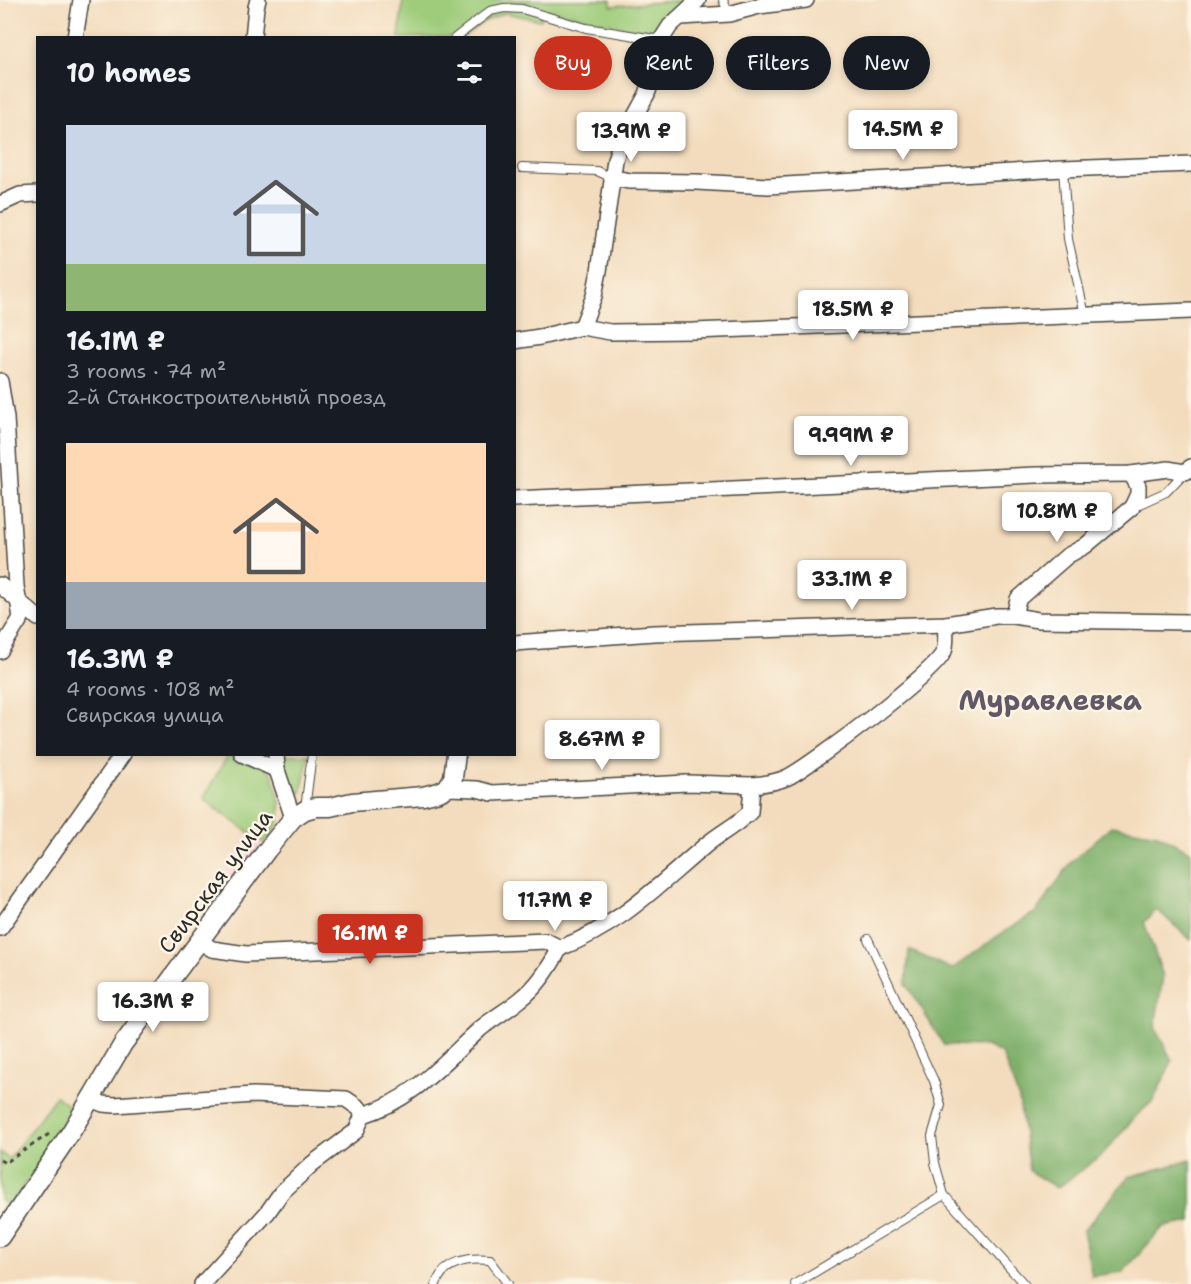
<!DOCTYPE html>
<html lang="en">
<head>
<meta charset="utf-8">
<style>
	body { margin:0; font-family:"Shantell Sans",sans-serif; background:#242831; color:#f1f3f6; height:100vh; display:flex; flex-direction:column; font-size:22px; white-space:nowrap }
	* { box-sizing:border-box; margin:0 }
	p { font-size:20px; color:#9ea1a6 }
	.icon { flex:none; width:33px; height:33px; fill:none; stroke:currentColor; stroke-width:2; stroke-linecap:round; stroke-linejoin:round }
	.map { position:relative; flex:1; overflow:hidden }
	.panel { position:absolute; left:36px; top:36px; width:480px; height:720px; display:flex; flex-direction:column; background:#171b24; border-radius:0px; box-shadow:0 3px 9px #0003 }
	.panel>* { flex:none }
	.top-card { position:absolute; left:534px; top:36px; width:567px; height:54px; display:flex; gap:12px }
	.price { position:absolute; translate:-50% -51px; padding:0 14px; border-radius:6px; background:#fff; color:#222; font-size:20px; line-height:39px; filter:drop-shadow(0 2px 3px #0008) }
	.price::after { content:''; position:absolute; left:50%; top:36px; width:18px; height:14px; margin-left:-9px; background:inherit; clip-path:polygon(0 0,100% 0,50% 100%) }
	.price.active { background:#c8321e; color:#fff }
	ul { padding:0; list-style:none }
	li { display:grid; align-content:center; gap:12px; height:318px; padding:0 30px }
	li span { display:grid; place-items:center; height:186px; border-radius:0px; color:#555 }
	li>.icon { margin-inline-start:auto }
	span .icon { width:108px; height:108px; fill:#fffc; stroke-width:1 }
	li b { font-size:26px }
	h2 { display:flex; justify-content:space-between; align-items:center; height:72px; padding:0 30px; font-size:26px }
	.chip { padding:0 21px; border-radius:27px; background:#171b24; box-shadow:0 3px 9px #0003; font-size:21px; line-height:54px }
	.chip.active { background:#c8321e; color:#fff }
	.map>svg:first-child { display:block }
	.built { fill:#f5cfda }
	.green { fill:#9ecc7a; stroke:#647c52; stroke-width:1.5 }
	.forest { fill:#7eb06a; stroke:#546e4a; stroke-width:1.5 }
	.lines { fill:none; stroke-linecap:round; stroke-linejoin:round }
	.service-casing { stroke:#494641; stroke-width:10 }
	.minor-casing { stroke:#494641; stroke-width:18 }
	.tertiary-casing { stroke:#494641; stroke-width:21 }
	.path { stroke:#494641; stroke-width:3; stroke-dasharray:4.5 4.5; stroke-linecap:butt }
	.service { stroke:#fff; stroke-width:8 }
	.minor { stroke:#fff; stroke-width:15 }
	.tertiary { stroke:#fff; stroke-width:18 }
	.labels { text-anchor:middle; stroke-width:5; stroke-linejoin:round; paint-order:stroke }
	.street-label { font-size:22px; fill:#2b2b2b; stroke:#fcf5e5 }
	.district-label { font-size:28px; font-weight:bold; fill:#635865; stroke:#fcf5e5 }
</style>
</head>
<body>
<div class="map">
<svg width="1191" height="1284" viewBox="0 0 1191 1284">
	<rect width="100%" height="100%" fill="#fcf5e5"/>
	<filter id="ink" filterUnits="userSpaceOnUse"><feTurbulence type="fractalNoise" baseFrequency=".0167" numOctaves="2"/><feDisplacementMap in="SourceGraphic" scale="12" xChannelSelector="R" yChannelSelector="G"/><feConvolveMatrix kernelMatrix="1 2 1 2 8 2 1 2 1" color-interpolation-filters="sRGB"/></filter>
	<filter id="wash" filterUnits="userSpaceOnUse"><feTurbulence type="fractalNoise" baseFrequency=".008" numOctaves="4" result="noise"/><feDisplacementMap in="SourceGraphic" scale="24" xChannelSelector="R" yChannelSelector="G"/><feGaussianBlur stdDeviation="1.35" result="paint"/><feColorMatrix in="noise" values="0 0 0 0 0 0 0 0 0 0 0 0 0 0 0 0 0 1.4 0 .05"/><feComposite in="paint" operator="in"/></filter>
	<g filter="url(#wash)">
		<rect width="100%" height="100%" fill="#f3dcbd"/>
		<path class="built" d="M249,834l15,9 -40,46 -9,-7z"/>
		<g class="green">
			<path d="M403,0h208v6l76,-6 -35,33 -109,-24 -2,11 -37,-7 -21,9 -20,15 -64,1z"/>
			<path d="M228,755l34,11 10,7 8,28v16l-5,13 -11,13 -61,-44z"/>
			<path d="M284,755h25l-8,38h-8l-6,-4z"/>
			<path d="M56,1096l16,12 -34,59 -30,40 -8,-7v-48l9,7z"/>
		</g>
		<g class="forest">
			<path d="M1112,826l46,8 33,18v88l-34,-30 -13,12 19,54 -8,51 17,34 -19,40 -16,14 -35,40 -45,33 -28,-17 -10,-72 -17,-45 -15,-8 -43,-1 -38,-61 3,-34 43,19 47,-34 37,-23 36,-51z"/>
			<path d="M1191,1160v62l-28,5 -40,45 -31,4 -9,-45 46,-54z"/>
		</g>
	</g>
	<g filter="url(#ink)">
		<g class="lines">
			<defs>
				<g id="service">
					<path d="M723,0l6,14"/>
					<path d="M455,38l35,-27 14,-3 18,1 64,19 75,12"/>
					<path d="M522,168l75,3 15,7"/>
					<path d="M1063,169l5,70 17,76"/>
					<path d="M1135,506l31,-14 19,-20"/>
					<path d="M305,809l7,-55"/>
					<path d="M868,939l66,142 7,24 -9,31 3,27 9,32"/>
					<path d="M436,1284c8,-23 33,-26 54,-24l18,24"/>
					<path d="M795,1284l149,-89 80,89"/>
				</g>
				<g id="minor">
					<path d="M681,17l48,-3 30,-8 47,-6"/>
					<path d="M75,38l6,-38"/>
					<path d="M253,38l3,-31 2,-7"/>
					<path d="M612,178l18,3 66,1 72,4 295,-17 128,-5"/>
					<path d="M0,204l20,-9 18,-1"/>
					<path d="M582,327l12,-31 5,-25 16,-111 5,-17 27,-49 13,-38 1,-16 9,-14 28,-26"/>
					<path d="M514,341l26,-4 42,-10 28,5 84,-1 497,-20"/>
					<path d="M0,381l6,37 10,168 5,32 -21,33"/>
					<path d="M514,499l521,-24 96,-1 38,-5 16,3 6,-5"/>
					<path d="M0,585l38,33"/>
					<path d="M1014,616l4,-17 49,-43 18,-10 47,-39 6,-13v-8l-7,-12"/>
					<path d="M514,643l140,-10 292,-9 50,-8h18l24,4 153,2"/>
					<path d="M242,754l35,16"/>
					<path d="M276,754l1,16 16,48"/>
					<path d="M447,788l30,1 15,4 195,-10 65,2"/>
					<path d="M0,928l123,-174"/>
					<path d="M199,941l13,8 34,5 300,-13 14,7"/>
					<path d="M91,1099l12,5 12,1 138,-10 93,4 13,9 4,7"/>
					<path d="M202,1284l65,-71 14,-20 31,-29 44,-33 7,-16c49,-14 81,-53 117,-86 13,-11 28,-19 41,-30 17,-13 29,-32 39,-51 61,-23 97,-62 146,-103 14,-12 31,-20 44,-33l2,-27c12,-1 25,-3 36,-8 23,-12 150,-106 156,-126 3,-7 1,-19 2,-27"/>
				</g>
				<path id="tertiary" d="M0,1237l71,-105 52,-88 144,-194 26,-32 12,-8 11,-3h14l22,-5 71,-6 16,-4 8,-4 6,-10 3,-24"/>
			</defs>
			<use href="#service" class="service-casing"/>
			<use href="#minor" class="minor-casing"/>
			<use href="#tertiary" class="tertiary-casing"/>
			<path class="path" d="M0,1160l5,3 44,-29"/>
			<use href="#service" class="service"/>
			<use href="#minor" class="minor"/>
			<use href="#tertiary" class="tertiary"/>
		</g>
	</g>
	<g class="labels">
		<g class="street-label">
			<text transform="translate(215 881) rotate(-53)" y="8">Свирская улица</text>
		</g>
		<g class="district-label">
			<text x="1050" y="710">Муравлевка</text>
		</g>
	</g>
</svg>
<b class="price" style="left:903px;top:161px">14.5M ₽</b>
<b class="price" style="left:631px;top:163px">13.9M ₽</b>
<b class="price" style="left:853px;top:341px">18.5M ₽</b>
<b class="price" style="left:851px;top:467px">9.99M ₽</b>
<b class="price" style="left:1057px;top:543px">10.8M ₽</b>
<b class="price" style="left:852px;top:611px">33.1M ₽</b>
<b class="price" style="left:602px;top:771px">8.67M ₽</b>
<b class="price" style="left:555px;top:932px">11.7M ₽</b>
<b class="price active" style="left:370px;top:965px">16.1M ₽</b>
<b class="price" style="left:153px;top:1033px">16.3M ₽</b>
<div class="top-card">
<a class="chip active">Buy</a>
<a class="chip">Rent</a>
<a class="chip">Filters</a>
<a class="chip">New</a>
</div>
<section class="panel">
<h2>10 homes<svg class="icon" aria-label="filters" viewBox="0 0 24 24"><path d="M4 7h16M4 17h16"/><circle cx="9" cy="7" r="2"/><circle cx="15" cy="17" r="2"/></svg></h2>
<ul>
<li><span style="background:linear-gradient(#c9d6e8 75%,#8fb573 0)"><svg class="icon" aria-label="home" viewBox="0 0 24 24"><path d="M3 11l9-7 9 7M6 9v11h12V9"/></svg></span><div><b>16.1M ₽</b><p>3 rooms · 74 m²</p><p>2-й Станкостроительный проезд</p></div></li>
<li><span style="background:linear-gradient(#ffd9b3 75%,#9aa5b1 0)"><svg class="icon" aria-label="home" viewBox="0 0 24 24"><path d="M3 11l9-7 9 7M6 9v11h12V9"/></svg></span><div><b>16.3M ₽</b><p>4 rooms · 108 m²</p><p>Свирская улица</p></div></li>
</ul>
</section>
</div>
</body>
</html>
